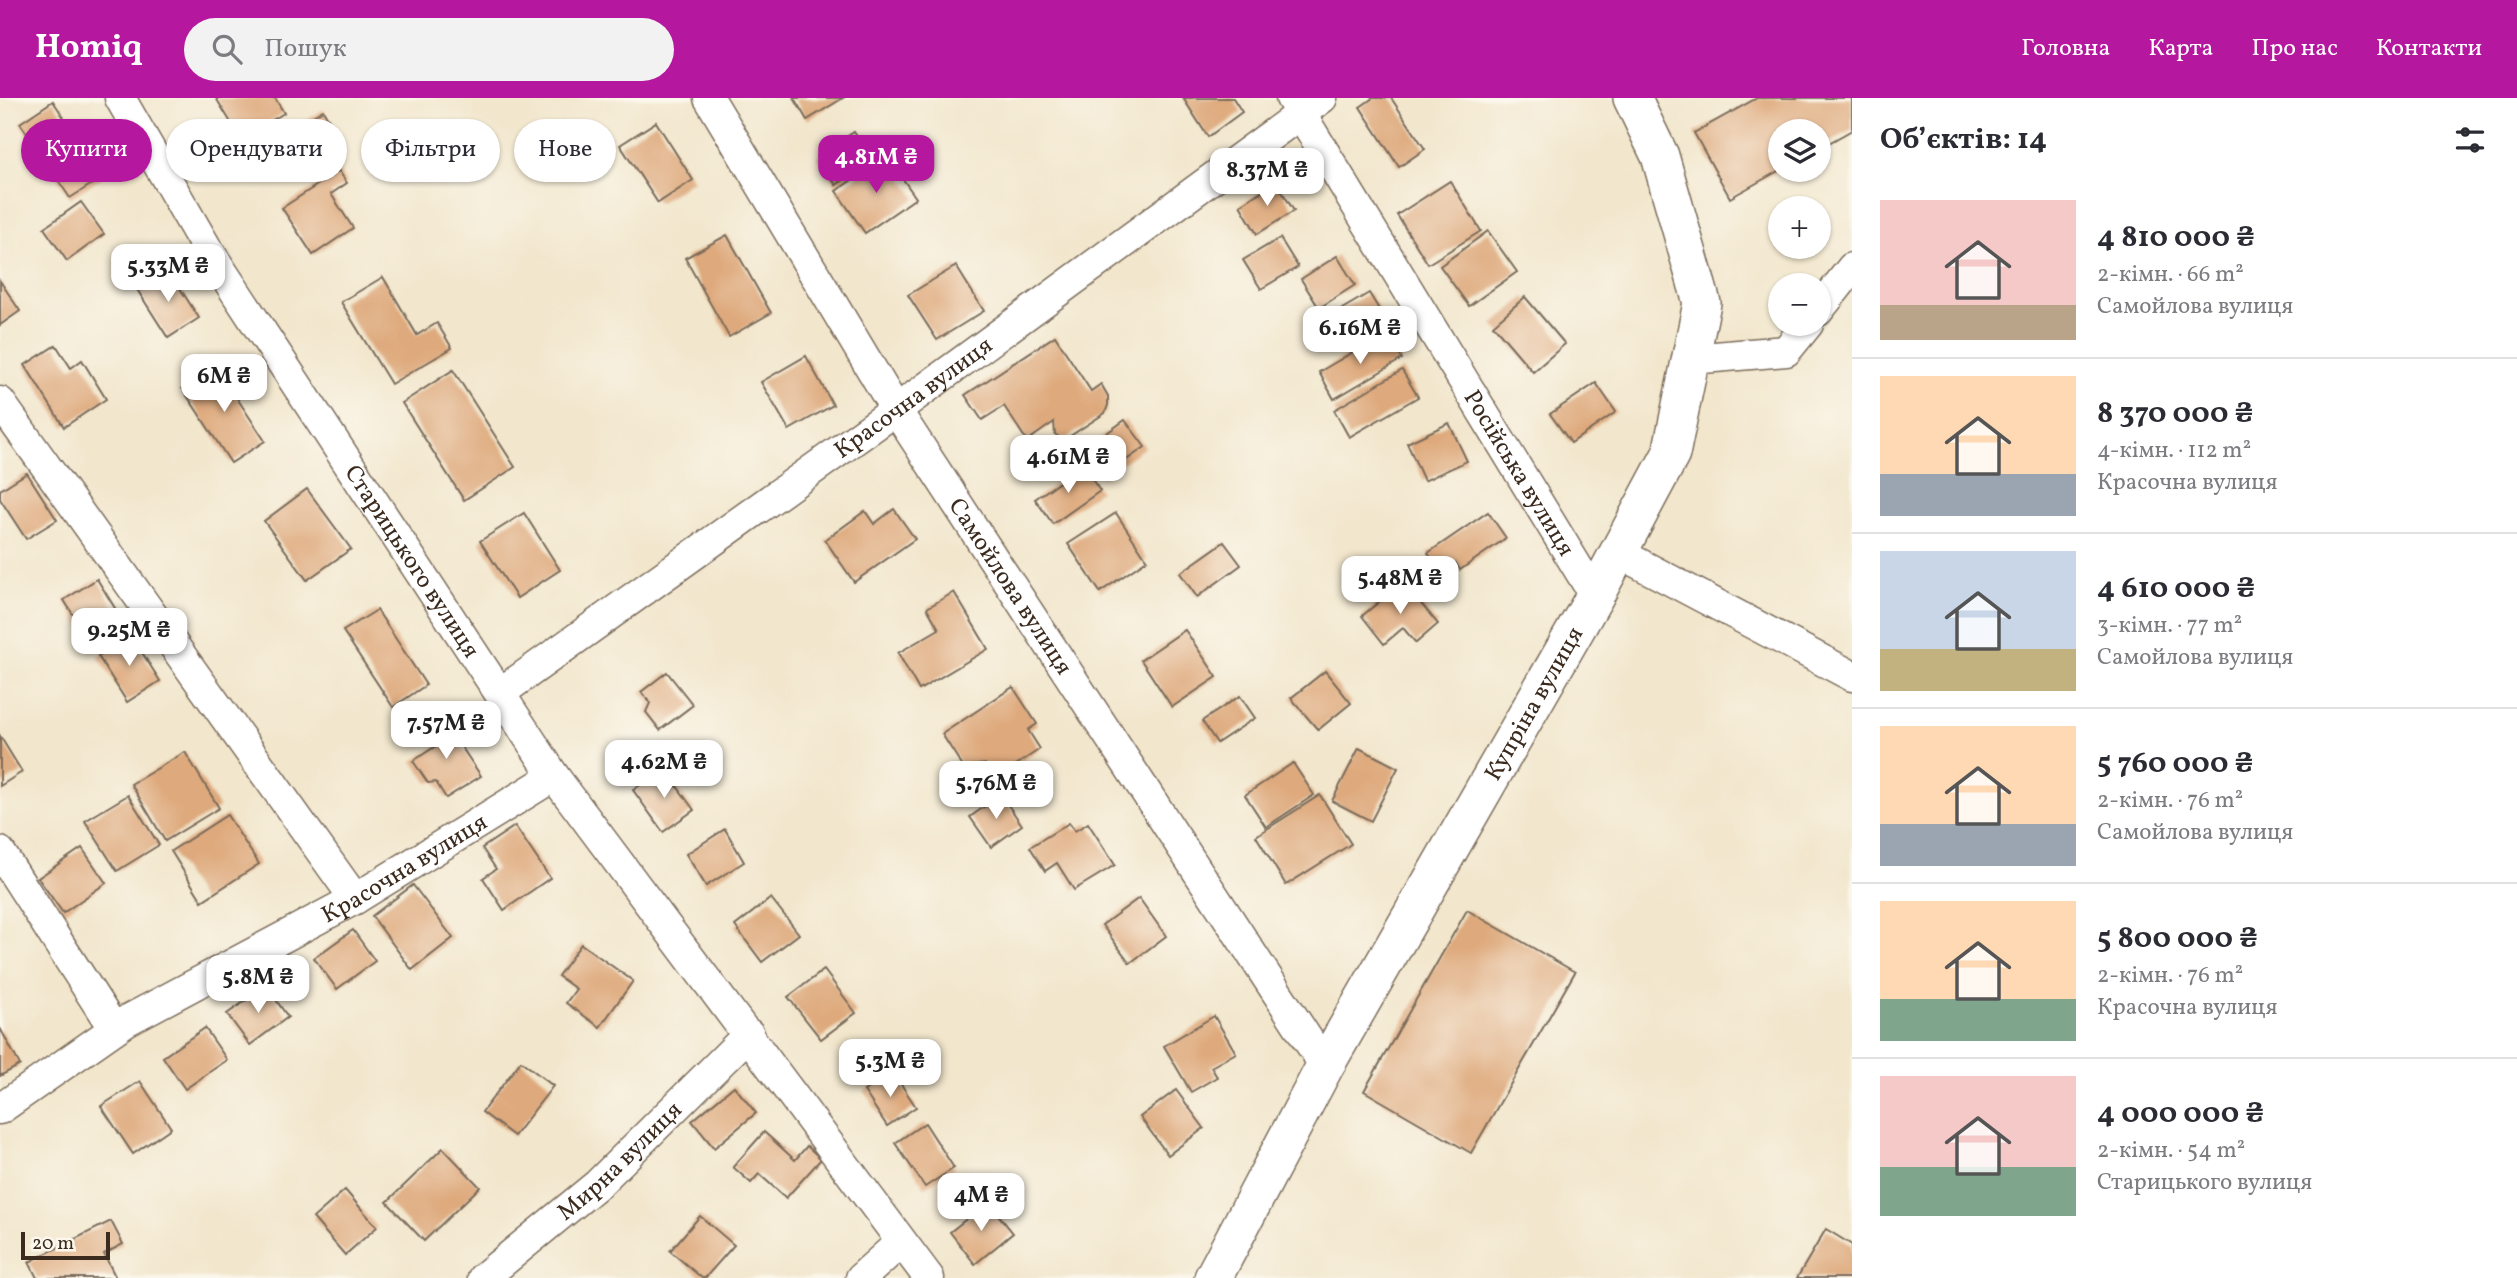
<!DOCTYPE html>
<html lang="uk">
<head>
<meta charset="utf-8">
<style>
	body { margin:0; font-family:Vollkorn,serif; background:#f2f2f3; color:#2b2b33; height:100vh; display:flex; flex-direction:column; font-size:26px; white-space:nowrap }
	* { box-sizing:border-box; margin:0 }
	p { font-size:23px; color:#7c7c81 }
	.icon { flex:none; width:38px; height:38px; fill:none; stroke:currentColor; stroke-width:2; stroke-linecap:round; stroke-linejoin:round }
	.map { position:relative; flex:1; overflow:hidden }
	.sheet { display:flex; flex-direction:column; background:#fff; width:665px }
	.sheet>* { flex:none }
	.top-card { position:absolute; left:21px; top:21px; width:665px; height:63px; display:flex; gap:14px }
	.fabs { position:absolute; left:1768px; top:21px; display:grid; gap:14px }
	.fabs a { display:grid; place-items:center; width:63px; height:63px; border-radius:50%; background:#fff; box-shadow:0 2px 5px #0004; font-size:35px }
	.scale { position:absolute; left:21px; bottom:18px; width:89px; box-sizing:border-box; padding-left:7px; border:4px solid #3b2a1e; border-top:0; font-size:19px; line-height:24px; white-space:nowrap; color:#3b2a1e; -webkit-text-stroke:5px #fbf7ec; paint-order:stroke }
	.price { position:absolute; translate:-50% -60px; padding:0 16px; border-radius:14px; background:#fff; color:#222; font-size:23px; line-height:46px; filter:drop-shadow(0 2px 4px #0008) }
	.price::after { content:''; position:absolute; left:50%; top:42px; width:21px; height:16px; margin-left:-10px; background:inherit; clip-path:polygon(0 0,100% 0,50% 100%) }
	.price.selected { background:#b5179e; color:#fff }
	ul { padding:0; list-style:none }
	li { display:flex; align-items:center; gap:21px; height:175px; padding:0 28px }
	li+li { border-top:2px solid #e1e1e2 }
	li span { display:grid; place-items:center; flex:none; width:196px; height:140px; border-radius:0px; color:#555 }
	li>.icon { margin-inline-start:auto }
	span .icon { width:84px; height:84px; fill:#fffc; stroke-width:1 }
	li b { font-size:30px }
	h2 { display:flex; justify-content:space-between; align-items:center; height:84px; padding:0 28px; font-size:30px }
	.tag { padding:0 24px; border-radius:32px; background:#fff; box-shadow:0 2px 5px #0004; font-size:24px; line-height:63px }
	.tag.selected { background:#b5179e; color:#fff }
	header { display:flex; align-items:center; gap:42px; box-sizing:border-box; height:98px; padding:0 35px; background:#b5179e; color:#fff }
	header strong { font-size:33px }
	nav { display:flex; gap:38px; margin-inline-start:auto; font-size:24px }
	.search { width:490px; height:63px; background:#f2f2f3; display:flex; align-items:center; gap:18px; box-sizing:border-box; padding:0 24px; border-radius:38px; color:#7c7c81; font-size:26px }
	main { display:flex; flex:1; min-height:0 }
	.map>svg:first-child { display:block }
	.building { fill:#dea97b }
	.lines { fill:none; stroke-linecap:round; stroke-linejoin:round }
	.minor-casing { stroke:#7b6c5b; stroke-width:33 }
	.major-casing { stroke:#7b6c5b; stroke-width:40 }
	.minor { stroke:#fff; stroke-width:30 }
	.major { stroke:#fff; stroke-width:37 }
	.labels { text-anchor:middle; stroke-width:6; stroke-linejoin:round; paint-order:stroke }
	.street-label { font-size:24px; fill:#3b2a1e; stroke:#fbf7ec }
</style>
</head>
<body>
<header>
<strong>Homiq</strong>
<div class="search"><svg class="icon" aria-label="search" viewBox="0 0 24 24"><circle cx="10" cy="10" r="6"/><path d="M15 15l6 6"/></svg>Пошук</div>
<nav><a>Головна</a><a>Карта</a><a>Про нас</a><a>Контакти</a></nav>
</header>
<main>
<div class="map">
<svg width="1852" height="1180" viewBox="0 0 1852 1180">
	<rect width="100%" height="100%" fill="#fbf7ec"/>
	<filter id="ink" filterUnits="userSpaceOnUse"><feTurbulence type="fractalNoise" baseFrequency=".0143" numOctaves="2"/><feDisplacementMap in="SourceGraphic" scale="14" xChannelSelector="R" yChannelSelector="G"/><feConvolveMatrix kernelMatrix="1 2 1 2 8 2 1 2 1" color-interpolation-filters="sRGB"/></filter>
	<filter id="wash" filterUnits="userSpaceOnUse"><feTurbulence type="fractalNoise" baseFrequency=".00686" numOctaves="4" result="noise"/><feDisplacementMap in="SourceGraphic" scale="28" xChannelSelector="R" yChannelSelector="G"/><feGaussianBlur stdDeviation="1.57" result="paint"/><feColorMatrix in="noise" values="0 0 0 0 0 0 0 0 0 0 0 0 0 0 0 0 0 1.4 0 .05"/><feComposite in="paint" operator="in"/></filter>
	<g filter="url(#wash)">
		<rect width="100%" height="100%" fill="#f2e6cc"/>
		<g id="blocks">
			<g class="building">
				<path d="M216,0h59l9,15 -43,26z"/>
				<path d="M794,0h49l-36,22z"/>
				<path d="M1183,0h50l9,14 -34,25z"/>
				<path d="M1373,0h18l34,51 -26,18 -39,-60z"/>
				<path d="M1757,0h95v32l-34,19v-18h-38v39l-50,28 -36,-65z"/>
				<path d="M53,3l50,76 -33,21 -50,-75z"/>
				<path d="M323,12l15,24 -44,27 -16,-24z"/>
				<path d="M656,24l37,58 -35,23 -38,-58z"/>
				<path d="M854,34l19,28 -37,25 -19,-28z"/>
				<path d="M887,58l29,42 -51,35 -29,-42z"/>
				<path d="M339,73l8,12 -16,11 22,34 -40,27 -31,-47z"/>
				<path d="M1450,83l31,50 -53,33 -31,-49z"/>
				<path d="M1276,84l18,29 -37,23 -17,-29z"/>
				<path d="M81,104l23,32 -37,27 -23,-33z"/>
				<path d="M1488,133l29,41 -48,34 -29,-40z"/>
				<path d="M727,137l44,78 -42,24 -44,-79z"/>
				<path d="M1280,140l18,29 -37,22 -18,-29z"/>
				<path d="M1337,158l18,29 -36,23 -18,-29z"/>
				<path d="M956,168l28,45 -47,29 -29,-45z"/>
				<path d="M169,173l30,47 -31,20 -30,-47z"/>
				<path d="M383,179l34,58 20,-12 15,25 -61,36 -50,-82z"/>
				<path d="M0,183l20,30 -20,14z"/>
				<path d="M1369,195l19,31 -37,22 -19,-31z"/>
				<path d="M1525,199l40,47 -32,28 -40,-47z"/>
				<path d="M1387,234l15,27 -68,40 -15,-27z"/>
				<path d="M1055,238l36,55 10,-7 7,12v9l-3,8 -38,25h-7l-5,-4 -1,-12 -27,19 -23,-35 -22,14 -17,-25z"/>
				<path d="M56,247l15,23 11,-8 24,39 -42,28 -39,-62z"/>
				<path d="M806,258l27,49 -44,25 -28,-48z"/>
				<path d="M216,268l49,75 -34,22 -49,-75z"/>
				<path d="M453,272l62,97 -51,33 -62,-97z"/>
				<path d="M1402,272l16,27 -69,40 -15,-27z"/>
				<path d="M1596,285l20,29 -45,31 -21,-29z"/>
				<path d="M1125,322l20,27 -43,30 -19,-27z"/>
				<path d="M1449,325l18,38 -43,20 -17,-38z"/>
				<path d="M1083,368l17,25 -47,33 -18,-25z"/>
				<path d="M27,375l30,47 -31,19 -26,-40v-9z"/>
				<path d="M307,391l44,60 -44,31 -43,-59z"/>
				<path d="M894,411l21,30 -61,43 -29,-42 40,-29 9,13z"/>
				<path d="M1488,414l18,26 -46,32 -4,-7 -15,10 -13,-20z"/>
				<path d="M524,415l36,57 -43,28 -37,-57z"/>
				<path d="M1116,415l31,47 -47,32 -32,-48z"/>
				<path d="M1224,444l17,23 -44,32 -17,-24z"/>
				<path d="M97,481l29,47 -33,21 -29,-47z"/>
				<path d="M1403,484l35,42 -22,19 -13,-15 -19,16 -22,-28z"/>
				<path d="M954,494l34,57 -69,41 -21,-37 41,-24 -12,-21z"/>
				<path d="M377,512l49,75 -33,22 -50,-76z"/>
				<path d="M1185,532l32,47 -45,30 -31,-47z"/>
				<path d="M131,537l29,46 -33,21 -29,-46z"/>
				<path d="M1325,573l26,32 -33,27 -27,-32z"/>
				<path d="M667,574l26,33 -33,25 -14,-18 4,-9 -9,-11z"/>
				<path d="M1013,589l24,37 -9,6 12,19 -45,30 -10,-15 -22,3 -21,-33z"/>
				<path d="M1240,598l15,22 -38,25 -15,-22z"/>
				<path d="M442,620l39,58 -35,22 -10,-16 -8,1 -15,-22 23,-15 -11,-17z"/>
				<path d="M0,638l22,36 -22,14z"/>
				<path d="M1359,650l39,20 -27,53 -39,-20z"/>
				<path d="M185,654l34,56 -54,33 -34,-57z"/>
				<path d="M1293,665l21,32 -48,32 -21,-32z"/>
				<path d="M664,670l30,42 -31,22 -30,-42z"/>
				<path d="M128,697l31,50 -42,26 -32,-50z"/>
				<path d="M1001,697l21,30 -31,22 -21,-30z"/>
				<path d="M1320,697l31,49 -65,41 -30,-49z"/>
				<path d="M227,717l32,49 -57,37 -31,-50z"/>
				<path d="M1069,725l6,8 13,-8 27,42 -41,25 -17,-27 -12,8 -15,-24z"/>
				<path d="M515,728l35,52 -46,32 -21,-32 13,-9 -14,-21z"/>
				<path d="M725,731l19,33 -38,24 -20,-32z"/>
				<path d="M82,750l24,35 -43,30 -25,-35z"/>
				<path d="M413,787l40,53 -41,32 -40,-54z"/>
				<path d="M771,800l28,36 -37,28 -27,-36z"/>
				<path d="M1139,800l27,38 -36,27 -28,-38z"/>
				<path d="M1467,812l108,62 -104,181 -107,-62z"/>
				<path d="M353,832l22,31 -38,28 -23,-31z"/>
				<path d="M581,846l52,37 -33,46 -34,-24 10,-14 -18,-13z"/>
				<path d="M824,872l32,43 -35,26 -33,-42z"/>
				<path d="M266,888l22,31 -38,28 -23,-31z"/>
				<path d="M1214,918l22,37 -25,14 6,10 -26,15 -27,-46z"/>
				<path d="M0,930l20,37 -20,11z"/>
				<path d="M205,930l22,32 -42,29 -22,-32z"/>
				<path d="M521,963l32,25 -39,50 -32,-24z"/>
				<path d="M893,974l23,35 -29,19 -23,-35z"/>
				<path d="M140,983l31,47 -38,26 -32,-48z"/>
				<path d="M734,988l22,27 -42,35 -22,-27z"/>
				<path d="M1176,992l28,38 -36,27 -28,-38z"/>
				<path d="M925,1025l29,45 -29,19 -30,-44z"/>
				<path d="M764,1034l31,28 12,-14 14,13 -35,39 -27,-24 -8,9 -18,-16z"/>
				<path d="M443,1050l37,39 -56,54 -37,-39z"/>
				<path d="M345,1092l32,37 -32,28 -32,-37z"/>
				<path d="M988,1104l25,31 -38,31 -25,-32z"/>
				<path d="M700,1118l34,29 -29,33h-3l-32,-27z"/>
				<path d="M111,1123l12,23 -19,10 12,24h-79l-8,-16z"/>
				<path d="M1826,1131l26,16v33h-55z"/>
			</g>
		</g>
	</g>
	<g filter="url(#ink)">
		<use href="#blocks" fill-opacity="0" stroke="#7b6c5b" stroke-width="2"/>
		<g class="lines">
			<defs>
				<g id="minor">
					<path id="s1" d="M120,0l86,149 348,529 375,502"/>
					<path id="s2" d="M709,0l187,312 429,656"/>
					<path id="s3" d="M1291,0l304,498"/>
					<path d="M1818,213l34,-43"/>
					<path d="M1691,261l95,-8 22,-27"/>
					<path d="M0,304l355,497"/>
					<path d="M1619,455l233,123"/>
					<path id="s4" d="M500,595l396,-283 426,-312"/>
					<path d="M0,754l114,177"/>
					<path id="s5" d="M0,1011l126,-88 229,-122 199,-123"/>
					<path id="s6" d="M483,1180l115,-94 151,-150"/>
					<path d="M861,1180l40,-36"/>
				</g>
				<g id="major">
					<path id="s7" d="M1213,1180l112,-212 270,-470 76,-142 31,-151 -42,-147 -28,-58"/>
				</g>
			</defs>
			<use href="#minor" class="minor-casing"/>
			<use href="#major" class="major-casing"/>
			<use href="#minor" class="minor"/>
			<use href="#major" class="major"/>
		</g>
	</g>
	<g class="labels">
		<g class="street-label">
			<text dy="8" stroke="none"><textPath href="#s4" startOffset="508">Красочна вулиця</textPath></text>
			<text dy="8" stroke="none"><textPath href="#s3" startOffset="439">Російська вулиця</textPath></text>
			<text dy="8" stroke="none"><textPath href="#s1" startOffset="548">Старицького вулиця</textPath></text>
			<text dy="8" stroke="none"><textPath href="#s2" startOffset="574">Самойлова вулиця</textPath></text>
			<text dy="8" stroke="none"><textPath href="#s7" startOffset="658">Купріна вулиця</textPath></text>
			<text dy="8" stroke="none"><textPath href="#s5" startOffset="471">Красочна вулиця</textPath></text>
			<text dy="8" stroke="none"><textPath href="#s6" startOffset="180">Мирна вулиця</textPath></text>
		</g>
	</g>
</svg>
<div class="fabs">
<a><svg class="icon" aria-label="layers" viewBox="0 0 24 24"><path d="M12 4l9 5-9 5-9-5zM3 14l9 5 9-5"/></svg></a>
<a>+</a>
<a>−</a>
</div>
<div class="scale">20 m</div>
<b class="price selected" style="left:876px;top:97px">4.81M ₴</b>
<b class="price" style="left:1267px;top:110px">8.37M ₴</b>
<b class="price" style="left:168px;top:206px">5.33M ₴</b>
<b class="price" style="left:1360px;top:268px">6.16M ₴</b>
<b class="price" style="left:224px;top:316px">6M ₴</b>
<b class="price" style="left:1068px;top:397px">4.61M ₴</b>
<b class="price" style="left:1400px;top:518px">5.48M ₴</b>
<b class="price" style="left:129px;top:570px">9.25M ₴</b>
<b class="price" style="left:446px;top:663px">7.57M ₴</b>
<b class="price" style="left:664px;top:702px">4.62M ₴</b>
<b class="price" style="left:996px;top:723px">5.76M ₴</b>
<b class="price" style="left:258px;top:917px">5.8M ₴</b>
<b class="price" style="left:890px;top:1001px">5.3M ₴</b>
<b class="price" style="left:981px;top:1135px">4M ₴</b>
<div class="top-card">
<a class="tag selected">Купити</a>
<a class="tag">Орендувати</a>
<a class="tag">Фільтри</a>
<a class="tag">Нове</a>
</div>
</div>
<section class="sheet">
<h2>Об’єктів: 14<svg class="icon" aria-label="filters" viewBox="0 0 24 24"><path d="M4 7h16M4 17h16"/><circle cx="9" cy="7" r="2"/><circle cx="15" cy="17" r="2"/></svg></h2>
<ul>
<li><span style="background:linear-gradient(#f6c9c9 75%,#b9a48a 0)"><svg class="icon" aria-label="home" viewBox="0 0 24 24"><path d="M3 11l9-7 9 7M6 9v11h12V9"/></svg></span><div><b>4 810 000 ₴</b><p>2-кімн. · 66 m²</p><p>Самойлова вулиця</p></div></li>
<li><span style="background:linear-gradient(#ffd9b3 70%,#9aa5b1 0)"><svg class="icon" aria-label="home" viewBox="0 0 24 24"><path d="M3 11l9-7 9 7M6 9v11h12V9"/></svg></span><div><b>8 370 000 ₴</b><p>4-кімн. · 112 m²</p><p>Красочна вулиця</p></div></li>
<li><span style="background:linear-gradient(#c9d6e8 70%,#c2b280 0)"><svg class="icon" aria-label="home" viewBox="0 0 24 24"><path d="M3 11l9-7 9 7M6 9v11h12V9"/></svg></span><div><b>4 610 000 ₴</b><p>3-кімн. · 77 m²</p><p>Самойлова вулиця</p></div></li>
<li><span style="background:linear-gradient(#ffd9b3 70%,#9aa5b1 0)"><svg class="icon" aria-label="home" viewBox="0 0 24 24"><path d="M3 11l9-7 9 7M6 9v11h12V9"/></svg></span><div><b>5 760 000 ₴</b><p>2-кімн. · 76 m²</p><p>Самойлова вулиця</p></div></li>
<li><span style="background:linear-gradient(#ffd9b3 70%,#7fa58c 0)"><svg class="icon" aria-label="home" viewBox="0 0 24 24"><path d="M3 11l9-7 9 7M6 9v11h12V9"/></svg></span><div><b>5 800 000 ₴</b><p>2-кімн. · 76 m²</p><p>Красочна вулиця</p></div></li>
<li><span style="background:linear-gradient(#f6c9c9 65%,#7fa58c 0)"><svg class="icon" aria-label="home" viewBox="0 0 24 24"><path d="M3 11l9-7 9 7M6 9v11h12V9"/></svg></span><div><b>4 000 000 ₴</b><p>2-кімн. · 54 m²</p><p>Старицького вулиця</p></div></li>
</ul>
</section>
</main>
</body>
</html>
